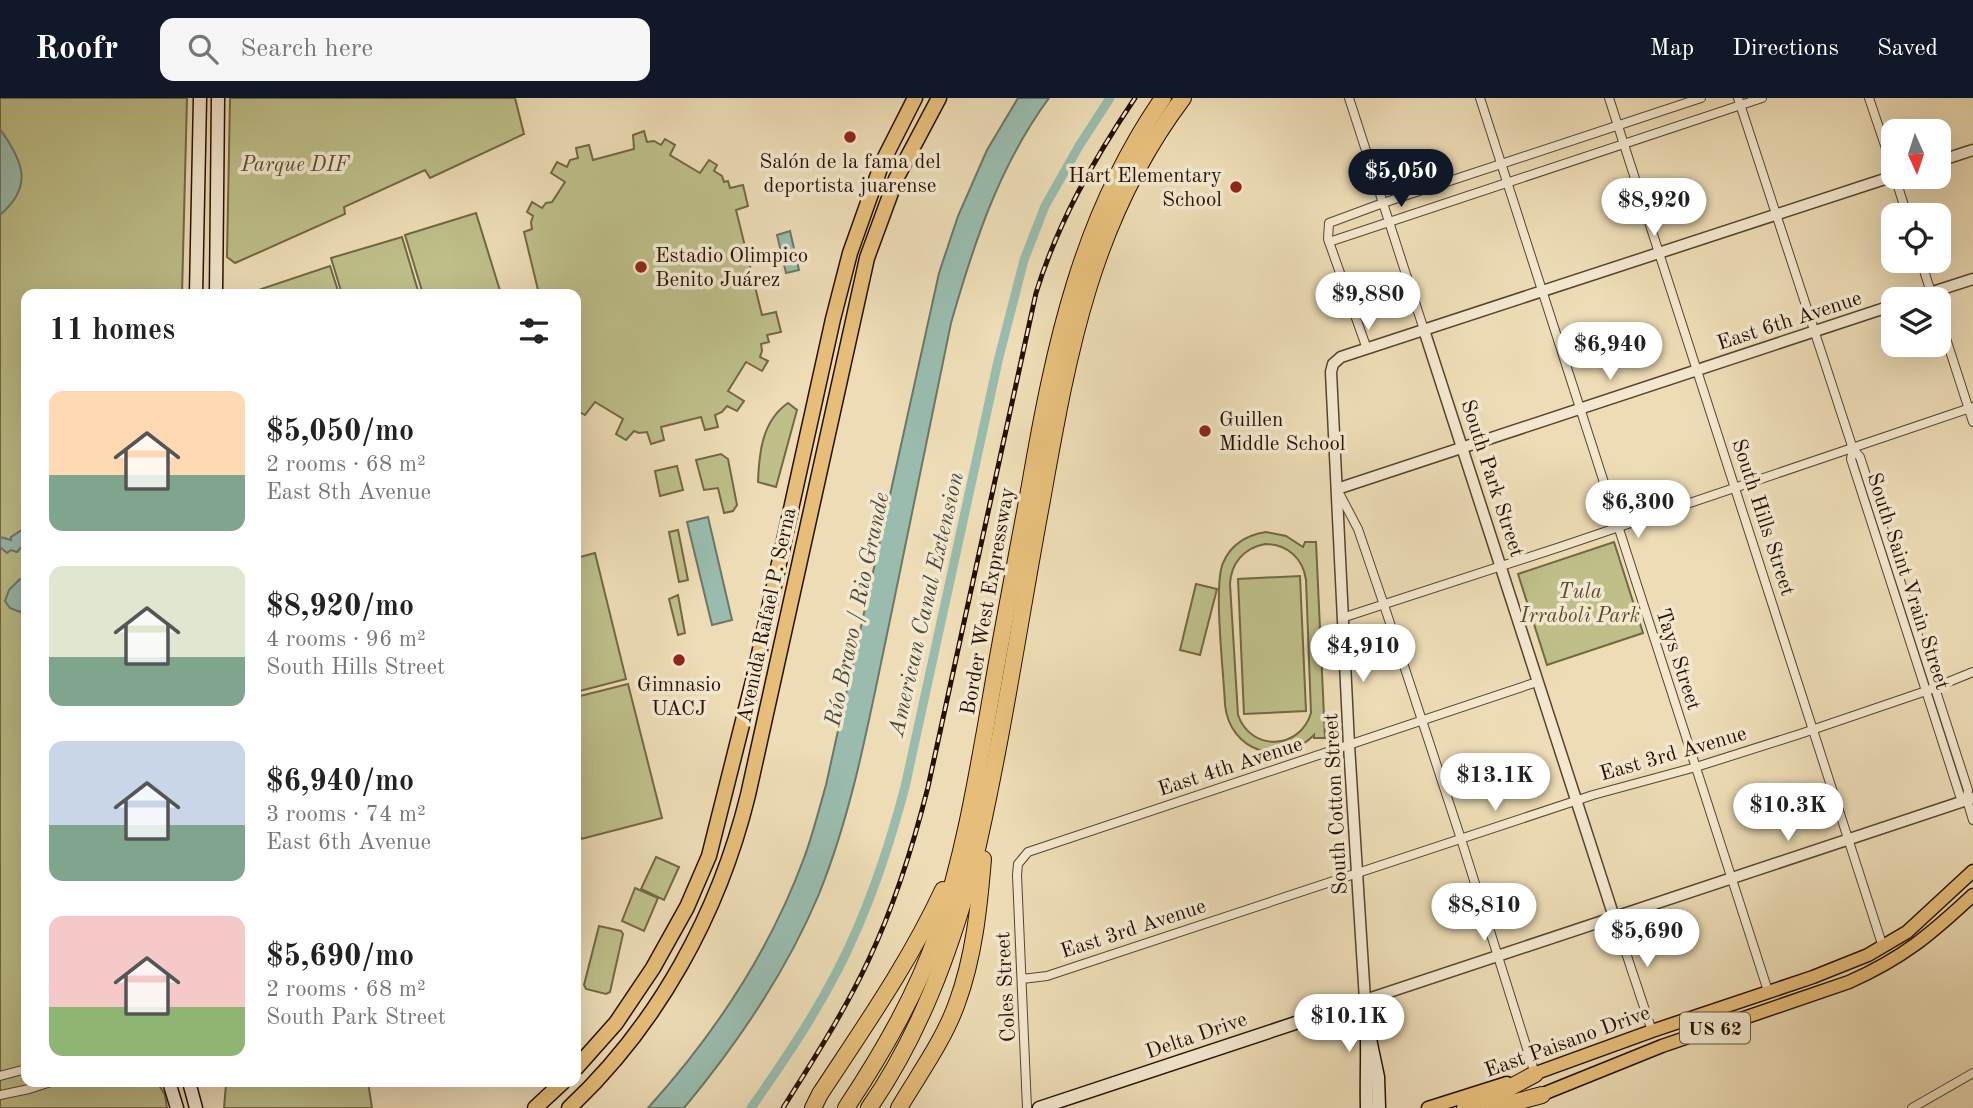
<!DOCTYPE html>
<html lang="en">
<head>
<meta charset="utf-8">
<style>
	body { margin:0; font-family:"Old Standard TT",serif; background:#f6f6f6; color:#222; height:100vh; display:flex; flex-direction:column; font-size:26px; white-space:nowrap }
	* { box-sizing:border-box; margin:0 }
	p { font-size:23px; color:#767676 }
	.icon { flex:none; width:38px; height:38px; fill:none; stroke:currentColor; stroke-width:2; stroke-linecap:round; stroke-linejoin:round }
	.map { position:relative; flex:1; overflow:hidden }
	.drawer { position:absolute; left:21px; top:191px; width:560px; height:798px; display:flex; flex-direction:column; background:#fff; border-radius:14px; box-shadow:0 7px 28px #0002 }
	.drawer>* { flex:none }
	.needle { width:46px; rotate:177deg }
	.controls { position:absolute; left:1881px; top:21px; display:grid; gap:14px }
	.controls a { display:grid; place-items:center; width:70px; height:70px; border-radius:14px; background:#fff; box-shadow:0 7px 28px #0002; font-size:35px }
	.price { position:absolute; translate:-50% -60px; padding:0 16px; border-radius:24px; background:#fff; color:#222; font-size:23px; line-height:46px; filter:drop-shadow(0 2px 4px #0008) }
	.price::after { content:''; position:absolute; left:50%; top:42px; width:21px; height:16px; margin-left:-10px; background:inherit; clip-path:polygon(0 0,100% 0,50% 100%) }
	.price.on { background:#111827; color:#fff }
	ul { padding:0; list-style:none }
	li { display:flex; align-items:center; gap:21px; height:175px; padding:0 28px }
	li span { display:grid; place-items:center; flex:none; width:196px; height:140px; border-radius:14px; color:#555 }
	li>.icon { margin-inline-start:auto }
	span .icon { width:84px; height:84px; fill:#fffc; stroke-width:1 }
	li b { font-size:30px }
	h2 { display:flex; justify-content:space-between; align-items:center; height:84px; padding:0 28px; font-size:30px }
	header { display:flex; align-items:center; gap:42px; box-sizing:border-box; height:98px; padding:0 35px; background:#111827; color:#fff }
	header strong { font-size:33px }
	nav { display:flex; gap:38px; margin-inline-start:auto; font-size:24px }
	.search { width:490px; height:63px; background:#f6f6f6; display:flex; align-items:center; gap:18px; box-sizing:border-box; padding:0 24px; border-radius:14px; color:#767676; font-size:26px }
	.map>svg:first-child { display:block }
	.green { fill:#bebf89; stroke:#726844; stroke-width:2; fill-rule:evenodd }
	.water { fill:#99bcae; stroke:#6b7768; stroke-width:2 }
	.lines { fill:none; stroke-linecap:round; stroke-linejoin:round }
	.canal { stroke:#99bcae; stroke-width:9 }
	.minor-casing { stroke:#58432d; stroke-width:10 }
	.tertiary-casing { stroke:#58432d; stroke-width:13 }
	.secondary-casing { stroke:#261000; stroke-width:15 }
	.primary-casing { stroke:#261000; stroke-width:15 }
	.trunk-casing { stroke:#261000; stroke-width:17 }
	.motorway-casing { stroke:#261000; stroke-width:18 }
	.minor { stroke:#f3e8cf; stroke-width:8 }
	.tertiary { stroke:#f3e8cf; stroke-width:10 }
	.secondary { stroke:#f3e8cf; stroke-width:12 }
	.primary { stroke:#e6be7a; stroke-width:12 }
	.trunk { stroke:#e6be7a; stroke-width:14 }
	.motorway { stroke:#e6be7a; stroke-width:16 }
	.rail-casing { stroke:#261000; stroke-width:5 }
	.rail { stroke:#f3e8cf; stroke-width:2.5; stroke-dasharray:8; stroke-linecap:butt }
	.poi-dot { fill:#8f2418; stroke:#f3e8cf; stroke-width:2.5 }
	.labels { text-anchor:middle; stroke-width:7; stroke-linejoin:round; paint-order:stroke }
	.shield { fill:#f3e8cf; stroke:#64513e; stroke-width:2 }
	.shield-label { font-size:19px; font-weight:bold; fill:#261000 }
	.poi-label { font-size:21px; fill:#261000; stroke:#f3e8cf }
	.park-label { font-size:21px; font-style:italic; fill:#5b4d30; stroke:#f3e8cf }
	.street-label { font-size:21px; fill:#261000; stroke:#f3e8cf }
	.water-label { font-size:23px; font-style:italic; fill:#4e4c3d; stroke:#f3e8cf }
</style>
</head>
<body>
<header>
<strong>Roofr</strong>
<div class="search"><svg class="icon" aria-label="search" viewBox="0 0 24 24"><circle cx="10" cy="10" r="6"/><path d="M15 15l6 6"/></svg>Search here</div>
<nav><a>Map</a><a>Directions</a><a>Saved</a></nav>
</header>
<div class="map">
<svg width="1973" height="1010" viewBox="0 0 1973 1010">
	<rect width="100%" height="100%" fill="#eddcb5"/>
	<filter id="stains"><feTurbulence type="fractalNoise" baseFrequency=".00286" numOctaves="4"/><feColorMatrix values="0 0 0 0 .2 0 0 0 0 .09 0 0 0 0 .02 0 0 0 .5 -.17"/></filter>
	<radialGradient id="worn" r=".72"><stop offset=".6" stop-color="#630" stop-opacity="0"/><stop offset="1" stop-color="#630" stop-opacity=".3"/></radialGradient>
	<g class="green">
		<path d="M0,0h187l-5,196h-156v788h131l8,13 2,13h-167z"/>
		<path d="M230,0h285l9,36 -94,44 -5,-8 -81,37 1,7 -110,49 -8,-6z"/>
		<path d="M644,33l3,11 7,-1 7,4 4,-6 10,6 -5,10 30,18 9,-13 8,5 -3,6 8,5 2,6 4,-1 2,7 13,-3 5,21 -12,4 26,105 14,-3 5,20 -14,3 2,7 -8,2 1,7 -2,6 8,4 -6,10 -16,-9 -18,29 16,10 -7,10 -10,-5 -5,6 -7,3 3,12 -13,3 -4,-13 -40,10 3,13 -13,4 -4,-12 -8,1 -5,-2 -8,9 -10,-6 7,-15 -28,-17 -10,13 -9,-5 4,-8 -4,-3v-105h-37l-15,-62 8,-3 -1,-7 2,-6 -6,-4 5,-10 10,6 4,-5 6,-1 13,-20 -14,-9 6,-11 10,5 3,-7 8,-2 -2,-10 13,-3 4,15 41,-11 -1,-14z"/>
		<path d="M476,115l25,81h-78l-18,-59z"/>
		<path d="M402,139l17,57h-77l-11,-36z"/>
		<path d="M330,168l9,28h-76l-2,-5z"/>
		<path d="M788,305l9,7 -21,77 -18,-5c1,-29 4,-61 30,-79z"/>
		<path d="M721,356l7,5 9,46 -4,6 -9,2 -6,-25 -14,2 -8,-30z"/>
		<path d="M677,368l6,24 -23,6 -5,-25z"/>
		<path d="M678,432l10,50 -9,2 -10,-50z"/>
		<path d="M1266,434l20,4 17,11 2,-5h11l9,196h-11v-3c-32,33 -84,17 -89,-30 -1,-30 -12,-119 -2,-142 8,-19 24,-28 43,-31zM1265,446c22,0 38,14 41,36l5,133c-11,37 -60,39 -73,2l-8,-131c1,-21 14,-36 35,-40z"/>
		<path d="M1614,444l29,91 -96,32 -29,-91z"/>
		<path d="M595,455l31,126 -50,13v-134z"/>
		<path d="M1300,478l6,135 -62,3 -6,-135z"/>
		<path d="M1196,486l21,5 -17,66 -20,-5z"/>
		<path d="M678,497l7,38 -7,2 -9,-36z"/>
		<path d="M628,586l34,134 -81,21 -5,-21v-121z"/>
		<path d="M656,759l23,10 -15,33 -23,-11z"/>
		<path d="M635,790l23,10 -14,33 -22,-10z"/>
		<path d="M599,828l22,5 2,3 -13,58 -4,2 -20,-5 -2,-4z"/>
		<path d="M231,984h137l4,26h-148l2,-24z"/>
	</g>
	<g class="water">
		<path d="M1018,0h31c-50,68 -75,145 -98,225 -22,106 -43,211 -65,316 -18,86 -34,173 -67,255 -33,79 -81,149 -135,214h-36c66,-73 122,-158 156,-250 9,-24 15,-49 22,-73l113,-512 19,-57 29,-66z"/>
		<path d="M0,31c23,32 34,57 0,86z"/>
		<path d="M790,133l9,39 -13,3 -9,-38z"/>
		<path d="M708,419l24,103 -20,5 -25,-103z"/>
		<path d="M26,424v20l-9,10 -6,-2 -4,3 -7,-6v-10l11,3v-3l12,-8z"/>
		<path d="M20,481l6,2v26l-6,5 -10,-4 -5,-7 4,-11z"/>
	</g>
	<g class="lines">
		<path class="canal" d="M751,1010c40,-57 79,-115 106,-179 20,-46 35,-93 48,-142l93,-426 26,-101 21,-54 34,-60 31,-48"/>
		<defs>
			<g id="minor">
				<path d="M1349,0l75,232"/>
				<path d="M1480,0l288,893"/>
				<path d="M1609,0l274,849"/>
				<path d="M1738,0l115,351 7,8 108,333 -1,10 6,20"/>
				<path d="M1869,0l25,74"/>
				<path d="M1895,79l12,38"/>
				<path d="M1329,144l433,-144"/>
				<path d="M1921,163l12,38"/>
				<path d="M1939,219l34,105"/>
				<path d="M1367,251l-39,-110 1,-16 54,-20 318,-105"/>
				<path d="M1853,351l-2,10 109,337 7,4"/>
				<path d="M1338,393l20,38 26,76 77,234 74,235"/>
				<path d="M1345,519l215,-70 413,-140"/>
				<path d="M1614,819l38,114"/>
				<path d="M1022,881l25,-3 546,-181 103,-28 104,-33 126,-43 47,-19"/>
				<path d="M0,978l26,-7"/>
				<path d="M0,997l29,-6 22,-7"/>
				<path d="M1027,1010l-10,-233 1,-11 10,-12 509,-170"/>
				<path d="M1912,1010l61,-35"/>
			</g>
			<g id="tertiary">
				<path d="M1939,63l34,-11"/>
				<path d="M1894,78l-553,181 -8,7 -2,8 18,373 16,255 608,-202"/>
				<path d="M1911,201l62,-20"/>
				<path d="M1424,232l190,587"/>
				<path d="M1337,391l557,-184"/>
			</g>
			<g id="secondary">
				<path d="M196,196l4,-196"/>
				<path d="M216,196l2,-196"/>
				<path d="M1370,941l8,38 1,31"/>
				<path d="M169,984l8,26"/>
				<path d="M189,984l7,26"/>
				<path d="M1039,1010l326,-108c4,36 1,72 2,108"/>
			</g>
			<g id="primary">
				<path d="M1528,978l124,-45 161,-54 55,-22 39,-23 66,-61"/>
				<path d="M1533,1000l129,-52 187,-64c54,-24 81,-47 124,-87"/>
				<path d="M1428,1010l79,-25"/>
			</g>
			<g id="trunk">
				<path d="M576,970l40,-45 37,-55 34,-61 22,-51 44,-175 80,-362 17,-66 32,-90 33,-65"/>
				<path d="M535,1010l28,-26"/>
				<path d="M569,1010c89,-83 150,-195 179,-313l119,-537 29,-79 43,-81"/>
			</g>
			<g id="motorway">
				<path d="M813,1010l7,-14c44,-67 89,-131 123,-204"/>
				<path d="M846,1010c37,-56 70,-113 92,-176 26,-76 39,-156 53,-235 12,-71 26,-141 39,-212 24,-138 51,-269 133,-387"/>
				<path d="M869,1010c50,-72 80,-154 103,-237 29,-122 47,-248 70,-371 26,-146 49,-280 141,-402"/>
				<path d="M899,1010c20,-34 45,-68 58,-105 17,-46 22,-96 26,-144"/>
				<path d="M1465,1010l33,-14 37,-20"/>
				<path d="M1494,1010l48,-13"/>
			</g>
		</defs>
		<use href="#minor" class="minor-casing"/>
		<use href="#tertiary" class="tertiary-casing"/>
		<use href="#secondary" class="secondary-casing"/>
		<use href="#primary" class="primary-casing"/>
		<use href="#trunk" class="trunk-casing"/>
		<use href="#motorway" class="motorway-casing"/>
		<use href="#minor" class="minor"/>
		<use href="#tertiary" class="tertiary"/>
		<use href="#secondary" class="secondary"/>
		<use href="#primary" class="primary"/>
		<use href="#trunk" class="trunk"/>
		<use href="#motorway" class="motorway"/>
		<defs>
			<path id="rail" d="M783,1010c30,-48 62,-97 86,-149 26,-55 44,-113 59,-172l108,-494c22,-71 58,-134 99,-195"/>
		</defs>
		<use href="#rail" class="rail-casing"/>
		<use href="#rail" class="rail"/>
	</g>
	<g class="poi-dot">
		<circle cx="850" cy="39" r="7"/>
		<circle cx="1236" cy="89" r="7"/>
		<circle cx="641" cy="169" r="7"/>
		<circle cx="1205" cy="333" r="7"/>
		<circle cx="679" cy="562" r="7"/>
	</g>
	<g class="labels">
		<rect class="shield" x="1680" y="914.5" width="70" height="31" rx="5"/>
		<g class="shield-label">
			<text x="1715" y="937">US 62</text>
		</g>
		<g class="poi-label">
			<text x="850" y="70">Salón de la fama del<tspan x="850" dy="24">deportista juarense</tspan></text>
			<text x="1222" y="84" text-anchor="end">Hart Elementary<tspan x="1222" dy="24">School</tspan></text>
			<text x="655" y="164" text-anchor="start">Estadio Olimpico<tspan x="655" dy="24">Benito Juárez</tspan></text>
			<text x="1219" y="328" text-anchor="start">Guillen<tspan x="1219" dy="24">Middle School</tspan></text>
			<text x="679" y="593">Gimnasio<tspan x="679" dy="24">UACJ</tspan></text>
		</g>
		<g class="park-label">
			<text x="295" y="73">Parque DIF</text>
			<text x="1580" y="500">Tula<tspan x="1580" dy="24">Irraboli Park</tspan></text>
		</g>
		<g class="street-label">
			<text transform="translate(1789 222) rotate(-18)" y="7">East 6th Avenue</text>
			<text transform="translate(1493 380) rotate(72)" y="7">South Park Street</text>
			<text transform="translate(1764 419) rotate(72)" y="7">South Hills Street</text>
			<text transform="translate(1909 483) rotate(72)" y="7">South Saint Vrain Street</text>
			<text transform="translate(987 503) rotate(-80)" y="7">Border West Expressway</text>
			<text transform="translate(766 517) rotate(-78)" y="7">Avenida Rafael P. Serna</text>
			<text transform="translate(1679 561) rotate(72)" y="7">Tays Street</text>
			<text transform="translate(1673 655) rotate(-16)" y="7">East 3rd Avenue</text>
			<text transform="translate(1230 668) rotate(-18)" y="7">East 4th Avenue</text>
			<text transform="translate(1335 706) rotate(-93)" y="7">South Cotton Street</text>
			<text transform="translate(1133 830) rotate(-18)" y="7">East 3rd Avenue</text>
			<text transform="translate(1005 889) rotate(-93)" y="7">Coles Street</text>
			<text transform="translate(1196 937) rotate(-19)" y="7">Delta Drive</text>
			<text transform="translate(1567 943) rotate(-20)" y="7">East Paisano Drive</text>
		</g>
		<g class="water-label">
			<text transform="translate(925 506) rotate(-77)" y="8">American Canal Extension</text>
			<text transform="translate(856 511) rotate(-78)" y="8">Río Bravo / Rio Grande</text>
		</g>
	</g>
	<rect width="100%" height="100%" filter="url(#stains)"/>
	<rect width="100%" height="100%" fill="url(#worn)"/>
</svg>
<div class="controls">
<a><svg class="needle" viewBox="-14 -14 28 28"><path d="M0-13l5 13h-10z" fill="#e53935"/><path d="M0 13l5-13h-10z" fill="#767676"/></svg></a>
<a><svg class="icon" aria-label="locate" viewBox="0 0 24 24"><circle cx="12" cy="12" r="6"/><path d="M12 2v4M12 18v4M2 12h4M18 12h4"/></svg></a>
<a><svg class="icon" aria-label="layers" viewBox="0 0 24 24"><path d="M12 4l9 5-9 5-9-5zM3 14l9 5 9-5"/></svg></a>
</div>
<b class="price on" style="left:1401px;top:111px">$5,050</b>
<b class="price" style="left:1654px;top:140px">$8,920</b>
<b class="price" style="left:1368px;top:234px">$9,880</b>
<b class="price" style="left:1610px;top:284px">$6,940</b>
<b class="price" style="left:1638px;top:442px">$6,300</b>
<b class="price" style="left:1363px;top:586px">$4,910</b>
<b class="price" style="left:1495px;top:715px">$13.1K</b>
<b class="price" style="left:1788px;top:745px">$10.3K</b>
<b class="price" style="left:1484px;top:845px">$8,810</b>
<b class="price" style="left:1647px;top:871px">$5,690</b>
<b class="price" style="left:1349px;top:956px">$10.1K</b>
<section class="drawer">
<h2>11 homes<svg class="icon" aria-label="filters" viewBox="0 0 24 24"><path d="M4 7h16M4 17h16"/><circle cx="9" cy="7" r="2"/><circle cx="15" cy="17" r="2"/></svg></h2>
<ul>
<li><span style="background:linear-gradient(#ffd9b3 60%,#7fa58c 0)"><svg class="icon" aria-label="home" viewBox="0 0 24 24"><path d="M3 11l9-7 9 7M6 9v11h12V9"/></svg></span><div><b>$5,050/mo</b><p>2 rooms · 68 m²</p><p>East 8th Avenue</p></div></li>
<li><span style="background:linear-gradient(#dfe7d0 65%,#7fa58c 0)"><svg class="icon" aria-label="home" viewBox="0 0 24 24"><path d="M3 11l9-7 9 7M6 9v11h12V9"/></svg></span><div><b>$8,920/mo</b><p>4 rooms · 96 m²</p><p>South Hills Street</p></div></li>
<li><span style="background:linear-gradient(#c9d6e8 60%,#7fa58c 0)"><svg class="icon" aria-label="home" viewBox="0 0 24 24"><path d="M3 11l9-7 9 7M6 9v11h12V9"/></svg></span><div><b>$6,940/mo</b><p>3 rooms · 74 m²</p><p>East 6th Avenue</p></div></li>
<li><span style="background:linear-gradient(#f6c9c9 65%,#8fb573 0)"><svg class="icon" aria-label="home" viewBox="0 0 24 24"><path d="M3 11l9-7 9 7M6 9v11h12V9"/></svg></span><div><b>$5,690/mo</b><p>2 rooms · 68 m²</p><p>South Park Street</p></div></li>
</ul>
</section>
</div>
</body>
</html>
